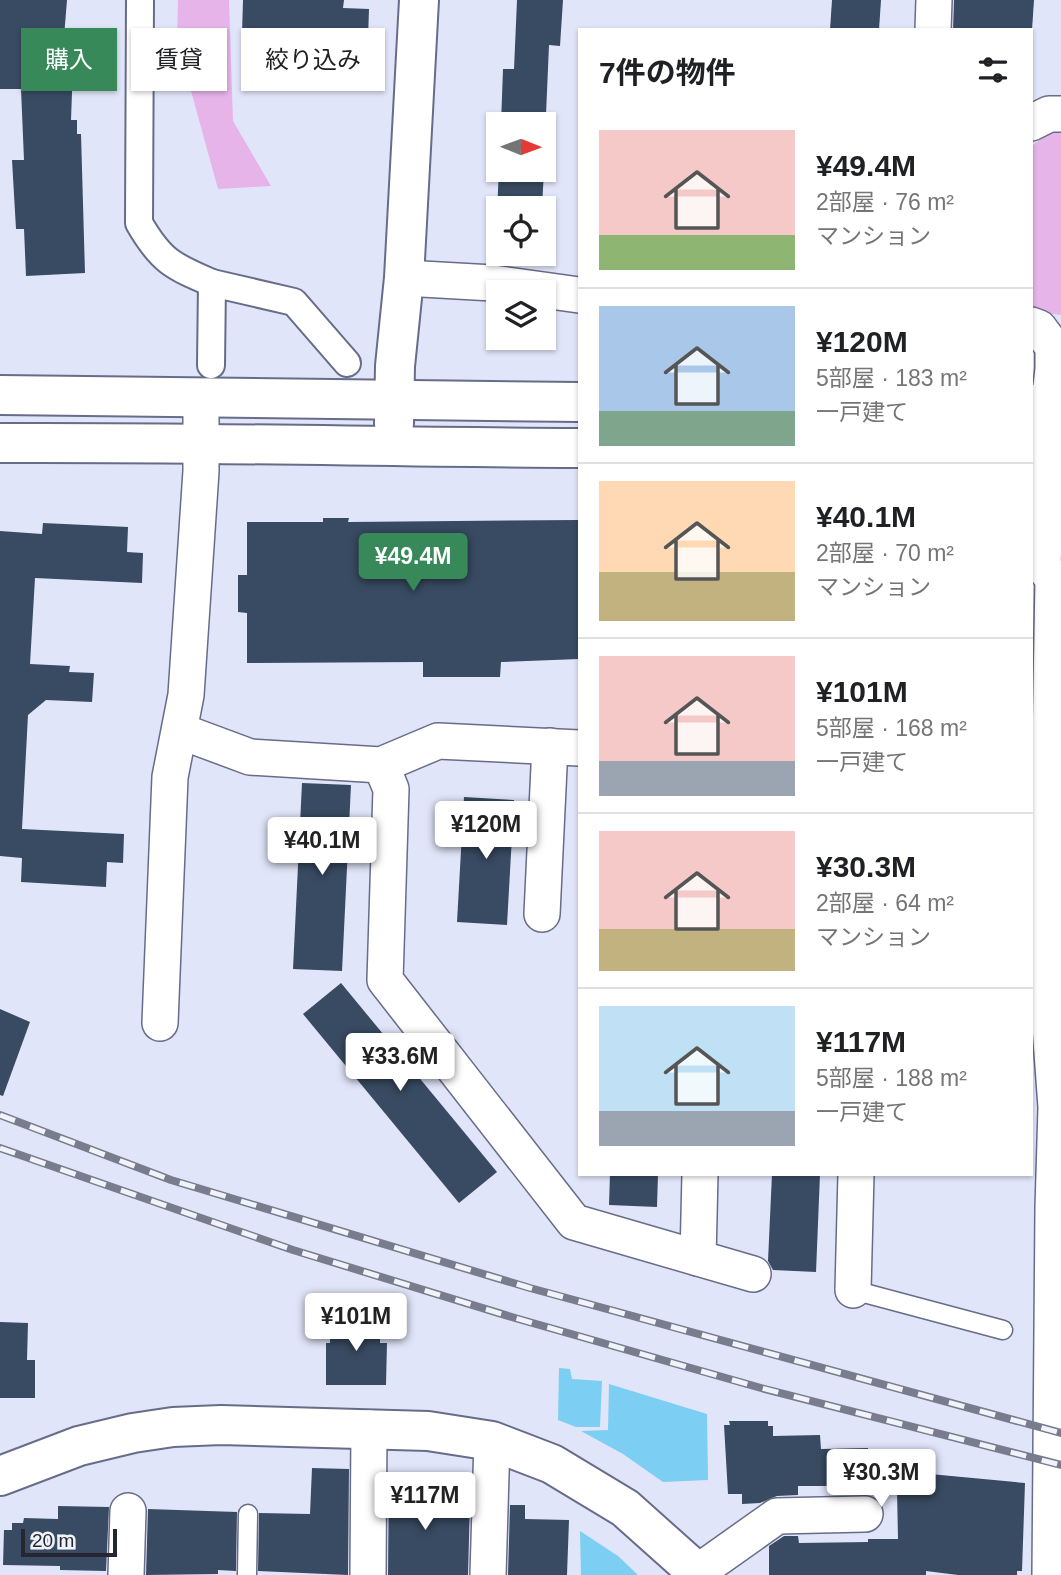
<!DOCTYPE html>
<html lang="ja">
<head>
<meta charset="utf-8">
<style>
	body { margin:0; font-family:Helvetica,"Noto Sans JP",sans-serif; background:#f6f6f6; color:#202124; height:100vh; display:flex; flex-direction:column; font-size:26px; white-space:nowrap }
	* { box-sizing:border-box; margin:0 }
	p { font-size:23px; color:#757577 }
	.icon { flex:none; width:38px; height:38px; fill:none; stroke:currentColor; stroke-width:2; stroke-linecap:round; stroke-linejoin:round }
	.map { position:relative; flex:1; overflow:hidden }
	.sheet { position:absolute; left:578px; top:28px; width:455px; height:1148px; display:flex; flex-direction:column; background:#fff; border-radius:0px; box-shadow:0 2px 5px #0004 }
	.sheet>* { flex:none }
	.banner { position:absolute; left:21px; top:28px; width:452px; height:63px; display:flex; gap:14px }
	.needle { width:46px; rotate:91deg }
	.controls { position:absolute; left:486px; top:112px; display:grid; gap:14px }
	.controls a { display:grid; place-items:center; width:70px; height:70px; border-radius:0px; background:#fff; box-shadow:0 2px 5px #0004; font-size:35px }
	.scale { position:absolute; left:21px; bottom:18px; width:96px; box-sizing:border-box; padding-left:7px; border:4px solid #242632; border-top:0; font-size:19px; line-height:24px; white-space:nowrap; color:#242632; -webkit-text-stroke:5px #f1f3fa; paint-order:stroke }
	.price { position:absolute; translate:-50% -60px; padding:0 16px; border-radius:7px; background:#fff; color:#222; font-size:23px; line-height:46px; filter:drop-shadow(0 2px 4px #0008) }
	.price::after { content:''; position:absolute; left:50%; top:42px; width:21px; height:16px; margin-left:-10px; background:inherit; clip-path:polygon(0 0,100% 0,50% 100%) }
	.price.selected { background:#37895a; color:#fff }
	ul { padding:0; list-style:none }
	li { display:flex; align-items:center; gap:21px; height:175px; padding:0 21px }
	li+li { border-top:2px solid #e0e0e0 }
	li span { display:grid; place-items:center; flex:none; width:196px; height:140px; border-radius:0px; color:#555 }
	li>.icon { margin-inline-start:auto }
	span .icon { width:84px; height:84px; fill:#fffc; stroke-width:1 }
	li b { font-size:30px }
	h2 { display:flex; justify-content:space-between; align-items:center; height:84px; padding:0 21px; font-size:30px }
	.tag { padding:0 24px; border-radius:0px; background:#fff; box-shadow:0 2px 5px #0004; font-size:24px; line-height:63px }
	.tag.selected { background:#37895a; color:#fff }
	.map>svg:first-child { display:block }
	.green { fill:#e6b4e9 }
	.water { fill:#7ccef2 }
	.building { fill:#384b62 }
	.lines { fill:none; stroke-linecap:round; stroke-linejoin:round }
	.service-casing { stroke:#676c89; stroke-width:21 }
	.pedestrian-casing { stroke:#676c89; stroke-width:30 }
	.minor-casing { stroke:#676c89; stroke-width:38 }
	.tertiary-casing { stroke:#676c89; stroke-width:42 }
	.service { stroke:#fff; stroke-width:18 }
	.pedestrian { stroke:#fff; stroke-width:26 }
	.minor { stroke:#fff; stroke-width:35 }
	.tertiary { stroke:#fff; stroke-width:38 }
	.rail-casing { stroke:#797c8c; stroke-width:8 }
	.rail { stroke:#f1f3fa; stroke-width:5; stroke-dasharray:16; stroke-linecap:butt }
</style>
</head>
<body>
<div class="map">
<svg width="1061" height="1575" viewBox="0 0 1061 1575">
	<rect width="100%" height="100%" fill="#e1e5f9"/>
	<g class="green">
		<path d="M178,0h51l4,121 38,65 -53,3 -41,-149z"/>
		<path d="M1051,131h10v184l-30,-4v-164z"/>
	</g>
	<g class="water">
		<path d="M559,1368l11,1 2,10 30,2 -2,46h-24l-18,-7z"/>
		<path d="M609,1384l98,30 1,66 -45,2 -40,-28 -42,-23 27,-1z"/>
		<path d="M580,1531l38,25 20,19h-57z"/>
	</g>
	<g class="building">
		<path d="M0,0h67l-3,37h10l-3,83h6v14h4l4,139 -59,3 -2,-47h-8l-4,-69h12l-3,-71h-21z"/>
		<path d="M243,0h101l-1,8 26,1 -1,31h7l-1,26 -39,-1 1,-28 -94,-3z"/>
		<path d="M517,0h46l-3,46 -11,-1 -5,116v-37h-43l2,-55h11z"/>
		<path d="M832,0h49l-2,30h-49z"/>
		<path d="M954,0h80l-2,30h-79z"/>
		<path d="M499,166v4h45l-2,38h-43v31h-3z"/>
		<path d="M323,518h26l-1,4 231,-2v139l-78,3 -1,15h-77v-15l-176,1v-50l-9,-1v-37h9v-53h76z"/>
		<path d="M43,523l85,4 -1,25 16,1 -1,30 -107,-5 -5,86 40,2 -1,6 25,1 -2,29 -46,-2 -18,15 -6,114 102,5 -1,29 -16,-1 -1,25 -85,-5 1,-24 -22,-2v-325l42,3z"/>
		<path d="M302,783l49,2 -9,186 -49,-2z"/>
		<path d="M464,797l50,3 -7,125 -50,-3z"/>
		<path d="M341,983l156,189 -38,31 -156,-189z"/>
		<path d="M0,1009l30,13 -27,74 -3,-1z"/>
		<path d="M610,1174h48l-1,33 -48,-2z"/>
		<path d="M772,1174h48l-4,98 -43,-2 -5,-9z"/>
		<path d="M330,1318h50v25h7l-1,42h-60v-42h4z"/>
		<path d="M0,1322l28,1 -1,37h8v38h-35z"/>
		<path d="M729,1421h39v5h5v10l47,-1 1,14 47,-1 -1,12 60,3v2h3v9l95,9 -3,88h-5v4h-59l-32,-4v4h-157v-29l15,-10h14l1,7 69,-1v-3h30l-1,-49h-41v-4h-58v9l-21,1 -17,7 -18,1v-10h-14l-4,-69h6z"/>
		<path d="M312,1468l37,1 -1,106 -90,-4 1,-58 51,1z"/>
		<path d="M389,1473h32l-1,29 50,1 -2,72h-80z"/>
		<path d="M510,1505h15v14l44,1 -2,55h-59z"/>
		<path d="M58,1506l51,1 -3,64 -46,-1v-4l-57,-1 1,-35h8v-7h11l1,-5 34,1z"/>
		<path d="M148,1509l89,3 -1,59 -18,-1v4l-72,1z"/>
	</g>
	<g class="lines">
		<defs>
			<g id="service">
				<path d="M853,1290l150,40"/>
				<path d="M247,1575l1,-61"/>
			</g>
			<g id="pedestrian">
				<path d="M140,0l-1,223c22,38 33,43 73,60"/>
				<path d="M211,365l1,-82 82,19 53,61"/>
			</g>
			<g id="minor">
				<path d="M933,30l1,-30"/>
				<path d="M1031,123l18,-9h12"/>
				<path d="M404,278l89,5 86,12"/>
				<path d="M1031,325l8,3 14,19v22l-4,35 -6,162 10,13 -7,392 10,136 -3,101 -3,367"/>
				<path d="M180,731l70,26 131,8 57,-24 141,7"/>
				<path d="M381,765l10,24 -6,191 189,242 179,52"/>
				<path d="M542,914l8,-168"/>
				<path d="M160,1023l10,-246 16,-82 15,-224v-74"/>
				<path d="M698,1258l2,-84"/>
				<path d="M853,1290l3,-116"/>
				<path d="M698,1572l79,-56 88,-2"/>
				<path d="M126,1575l2,-64"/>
				<path d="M368,1575l1,-147"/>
				<path d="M488,1575l4,-134"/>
			</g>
			<g id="tertiary">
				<path d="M0,395l579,7"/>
				<path d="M1031,404h30"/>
				<path d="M394,424l1,-58 9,-88 15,-278"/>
				<path d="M0,443c193,-1 386,4 579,5"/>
				<path d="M1031,450h30"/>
				<path d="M0,1476l79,-30 54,-13 40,-6 48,-2 207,6 64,10 60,23 73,44 75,67"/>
			</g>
		</defs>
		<use href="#service" class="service-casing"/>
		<use href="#pedestrian" class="pedestrian-casing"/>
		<use href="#minor" class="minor-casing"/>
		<use href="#tertiary" class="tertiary-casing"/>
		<use href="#service" class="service"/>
		<use href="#pedestrian" class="pedestrian"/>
		<use href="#minor" class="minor"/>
		<use href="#tertiary" class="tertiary"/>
		<defs>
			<g id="rail">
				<path d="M0,1115l171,65 359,108 531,145"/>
				<path d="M0,1148l293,102 222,68 246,70 300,77"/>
			</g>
		</defs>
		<use href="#rail" class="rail-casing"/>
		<use href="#rail" class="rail"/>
	</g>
</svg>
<div class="controls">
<a><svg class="needle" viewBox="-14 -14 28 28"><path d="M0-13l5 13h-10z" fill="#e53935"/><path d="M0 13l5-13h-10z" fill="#757577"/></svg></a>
<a><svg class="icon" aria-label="locate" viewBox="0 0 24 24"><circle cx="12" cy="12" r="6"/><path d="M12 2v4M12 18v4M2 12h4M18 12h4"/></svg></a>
<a><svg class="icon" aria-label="layers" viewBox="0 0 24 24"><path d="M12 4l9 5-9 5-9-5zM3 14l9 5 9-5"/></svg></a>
</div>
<div class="scale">20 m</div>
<b class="price selected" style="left:413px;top:593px">¥49.4M</b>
<b class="price" style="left:486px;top:861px">¥120M</b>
<b class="price" style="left:322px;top:877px">¥40.1M</b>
<b class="price" style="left:400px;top:1093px">¥33.6M</b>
<b class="price" style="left:356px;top:1353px">¥101M</b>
<b class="price" style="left:881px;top:1509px">¥30.3M</b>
<b class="price" style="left:425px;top:1532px">¥117M</b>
<div class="banner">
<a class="tag selected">購入</a>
<a class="tag">賃貸</a>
<a class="tag">絞り込み</a>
</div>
<section class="sheet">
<h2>7件の物件<svg class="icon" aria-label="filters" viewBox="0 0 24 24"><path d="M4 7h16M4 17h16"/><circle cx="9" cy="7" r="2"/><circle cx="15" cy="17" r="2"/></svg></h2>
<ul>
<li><span style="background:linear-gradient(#f6c9c9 75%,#8fb573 0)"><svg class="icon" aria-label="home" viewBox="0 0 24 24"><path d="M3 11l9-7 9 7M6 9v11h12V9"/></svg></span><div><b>¥49.4M</b><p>2部屋 · 76 m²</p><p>マンション</p></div></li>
<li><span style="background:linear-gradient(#a9c7e8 75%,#7fa58c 0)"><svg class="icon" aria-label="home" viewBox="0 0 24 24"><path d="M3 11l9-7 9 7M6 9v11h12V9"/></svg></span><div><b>¥120M</b><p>5部屋 · 183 m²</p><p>一戸建て</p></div></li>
<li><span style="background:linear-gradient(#ffd9b3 65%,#c2b280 0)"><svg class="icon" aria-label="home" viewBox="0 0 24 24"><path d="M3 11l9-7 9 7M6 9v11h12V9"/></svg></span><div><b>¥40.1M</b><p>2部屋 · 70 m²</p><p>マンション</p></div></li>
<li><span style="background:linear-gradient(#f6c9c9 75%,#9aa5b1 0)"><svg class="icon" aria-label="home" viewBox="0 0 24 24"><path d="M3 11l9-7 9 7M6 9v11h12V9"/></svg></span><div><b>¥101M</b><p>5部屋 · 168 m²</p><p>一戸建て</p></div></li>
<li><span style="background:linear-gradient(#f6c9c9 70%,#c2b280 0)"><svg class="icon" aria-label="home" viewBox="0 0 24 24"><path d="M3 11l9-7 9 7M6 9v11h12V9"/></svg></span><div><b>¥30.3M</b><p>2部屋 · 64 m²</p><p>マンション</p></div></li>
<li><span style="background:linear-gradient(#bfe0f5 75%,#9aa5b1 0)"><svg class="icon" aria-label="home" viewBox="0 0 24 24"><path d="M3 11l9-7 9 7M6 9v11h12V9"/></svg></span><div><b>¥117M</b><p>5部屋 · 188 m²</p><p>一戸建て</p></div></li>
</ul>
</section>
</div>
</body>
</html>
